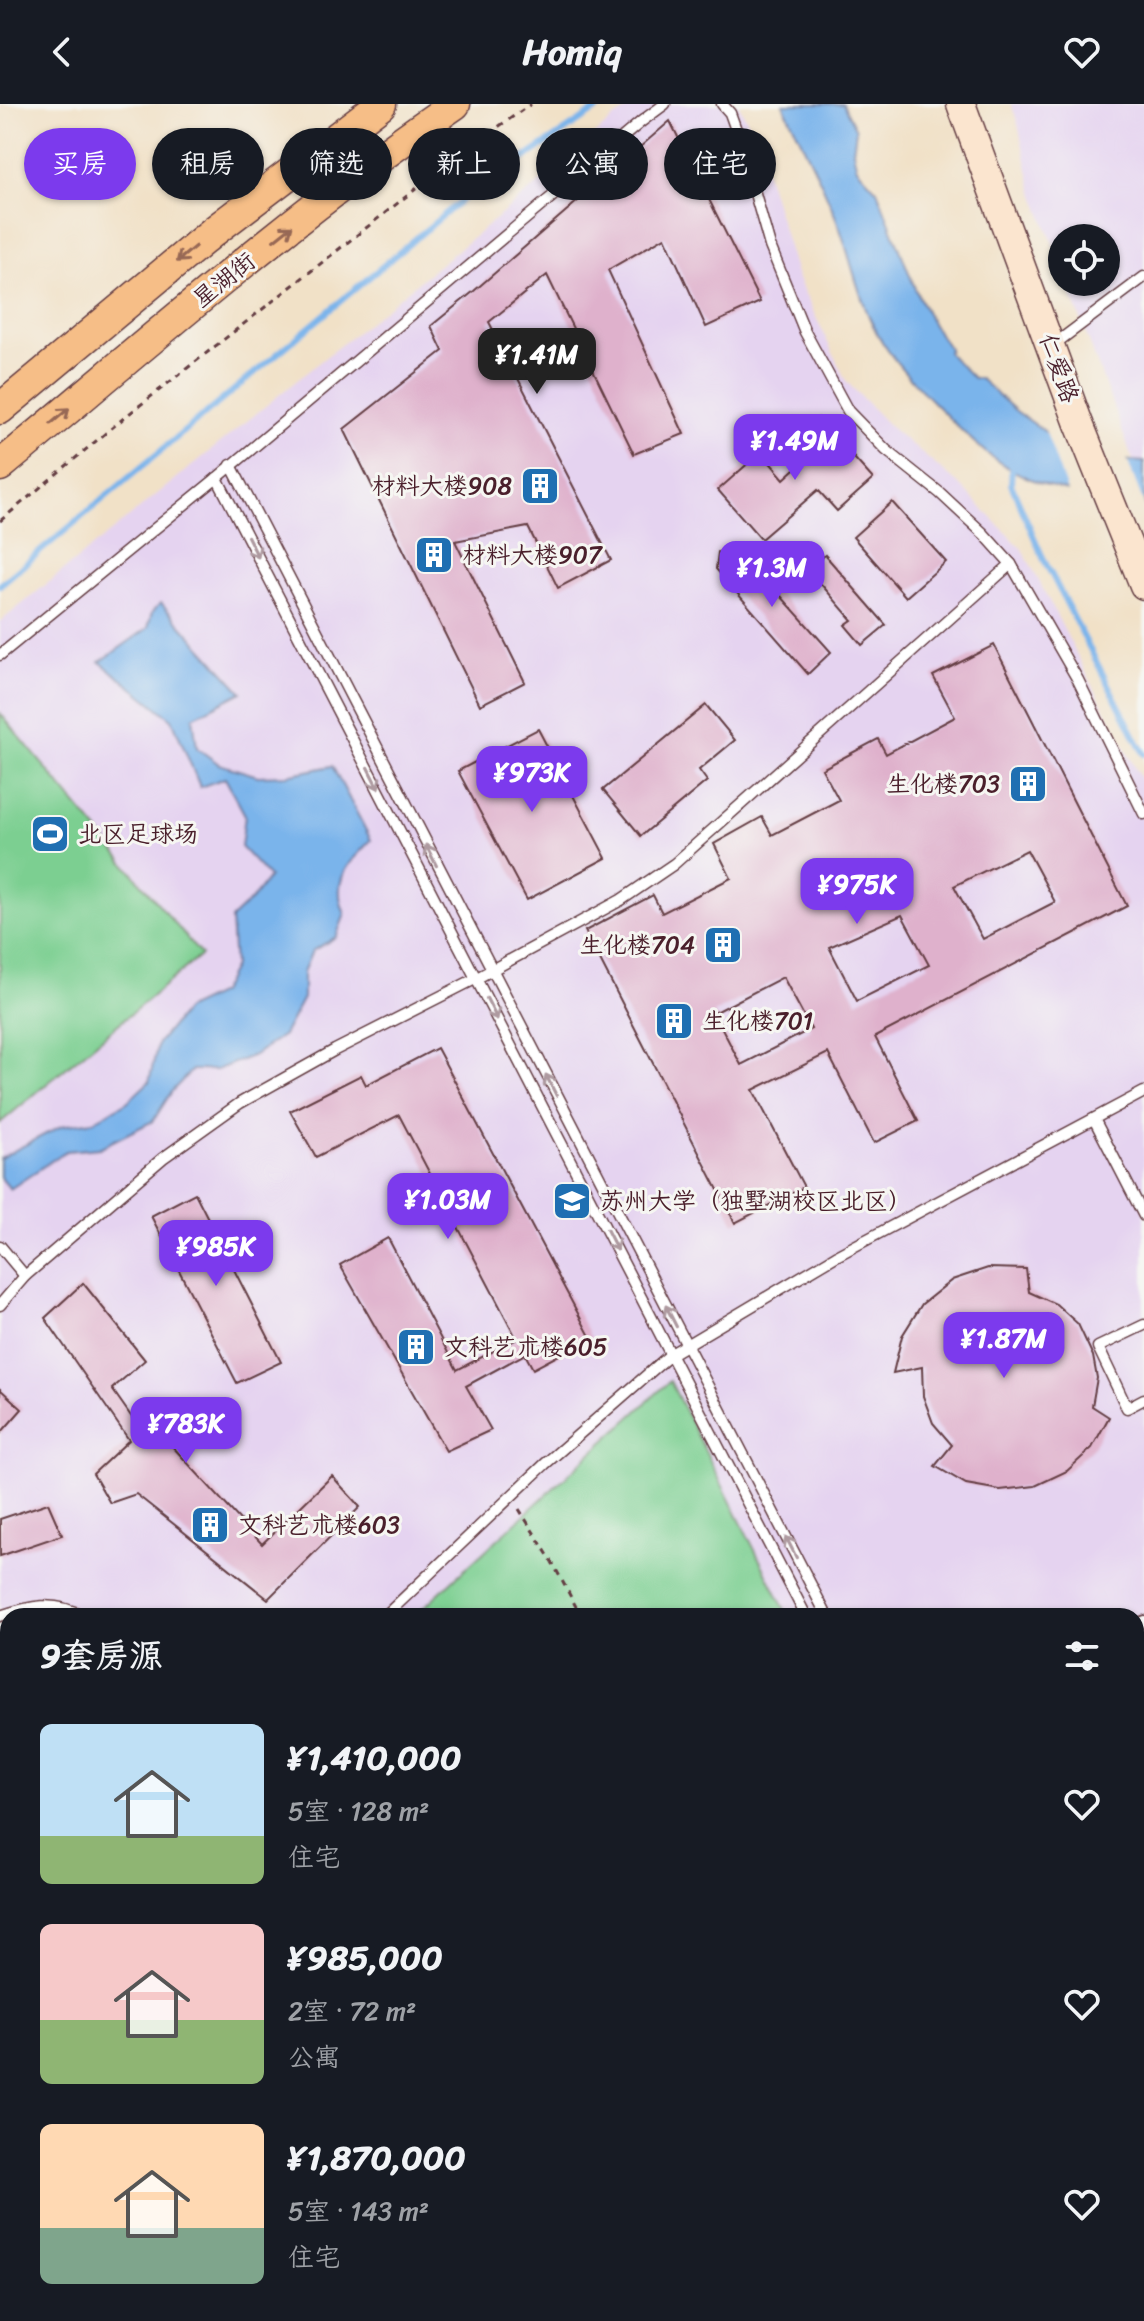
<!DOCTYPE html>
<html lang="zh">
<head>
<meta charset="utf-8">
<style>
	body { margin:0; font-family:Sriracha,"LXGW WenKai TC",sans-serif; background:#20242c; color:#f1f3f6; height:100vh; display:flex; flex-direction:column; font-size:30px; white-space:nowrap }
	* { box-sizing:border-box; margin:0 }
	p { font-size:26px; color:#9ea1a6 }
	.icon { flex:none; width:44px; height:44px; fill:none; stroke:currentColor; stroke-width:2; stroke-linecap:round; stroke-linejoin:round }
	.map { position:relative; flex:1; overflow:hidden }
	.sheet { position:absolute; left:0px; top:1504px; width:1144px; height:714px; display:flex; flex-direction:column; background:#171b24; border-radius:24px 24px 0 0; box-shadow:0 2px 6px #0004 }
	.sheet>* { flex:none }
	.top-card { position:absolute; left:24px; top:24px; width:1096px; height:72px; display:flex; gap:16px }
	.controls { position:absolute; left:1048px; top:120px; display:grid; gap:16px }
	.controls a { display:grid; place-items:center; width:72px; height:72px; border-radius:50%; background:#171b24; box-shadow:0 2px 6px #0004; font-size:40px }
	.price { position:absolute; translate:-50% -68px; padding:0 18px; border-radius:16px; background:#7c3aed; color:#fff; font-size:26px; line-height:52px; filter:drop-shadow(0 2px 4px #0008) }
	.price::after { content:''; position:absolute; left:50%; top:48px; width:24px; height:18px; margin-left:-12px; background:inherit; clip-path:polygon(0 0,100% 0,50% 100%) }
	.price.selected { background:#222; color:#fff }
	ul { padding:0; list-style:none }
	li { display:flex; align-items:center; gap:24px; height:200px; padding:0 40px }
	li span { display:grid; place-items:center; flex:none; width:224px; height:160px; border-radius:12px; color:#555 }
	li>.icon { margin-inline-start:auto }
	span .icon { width:96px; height:96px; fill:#fffc; stroke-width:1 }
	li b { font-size:34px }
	h2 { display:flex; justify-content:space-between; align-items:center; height:96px; padding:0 40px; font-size:34px }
	.tag { padding:0 28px; border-radius:36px; background:#171b24; box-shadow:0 2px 6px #0004; font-size:28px; line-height:72px }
	.tag.selected { background:#7c3aed; color:#fff }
	header { display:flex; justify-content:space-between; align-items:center; height:104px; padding:0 40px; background:#171b24; font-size:36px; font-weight:700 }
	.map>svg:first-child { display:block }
	.built { fill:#e5d3f0 }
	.green { fill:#7ccf91; stroke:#63775e; stroke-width:2 }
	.water { fill:#7ab4eb; stroke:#626a8b; stroke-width:2 }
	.pier { fill:#f1e1c7 }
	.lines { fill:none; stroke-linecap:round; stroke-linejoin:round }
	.stream { stroke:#7ab4eb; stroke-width:6 }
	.canal { stroke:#7ab4eb; stroke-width:20 }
	.building { fill:#dfb1cc; fill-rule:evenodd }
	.lane-casing { stroke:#633c42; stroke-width:13 }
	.secondary-casing { stroke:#633c42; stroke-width:31 }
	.primary-casing { stroke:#633c42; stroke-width:33 }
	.path { stroke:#633c42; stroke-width:3; stroke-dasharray:6 6; stroke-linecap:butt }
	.lane { stroke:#fff; stroke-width:10 }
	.secondary { stroke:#fbe5cf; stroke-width:28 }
	.primary { stroke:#f6be87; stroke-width:30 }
	.oneway { stroke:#976754 }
	.oneway2 { stroke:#ae9aa0 }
	.labels { text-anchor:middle; stroke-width:6; stroke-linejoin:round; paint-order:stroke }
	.street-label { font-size:24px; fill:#4a1f2b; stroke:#f6f6f2 }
	.poi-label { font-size:24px; fill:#4a1f2b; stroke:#f6f6f2; text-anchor:start }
</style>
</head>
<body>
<header><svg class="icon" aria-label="back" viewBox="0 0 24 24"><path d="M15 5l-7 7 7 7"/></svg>Homiq<svg class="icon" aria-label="heart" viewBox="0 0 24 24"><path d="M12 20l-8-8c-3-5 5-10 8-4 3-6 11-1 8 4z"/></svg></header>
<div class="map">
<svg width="1144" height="2217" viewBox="0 0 1144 2217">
	<rect width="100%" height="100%" fill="#f6f6f2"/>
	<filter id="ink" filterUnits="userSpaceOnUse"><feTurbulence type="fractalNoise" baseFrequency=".0125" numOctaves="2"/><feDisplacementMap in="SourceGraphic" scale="16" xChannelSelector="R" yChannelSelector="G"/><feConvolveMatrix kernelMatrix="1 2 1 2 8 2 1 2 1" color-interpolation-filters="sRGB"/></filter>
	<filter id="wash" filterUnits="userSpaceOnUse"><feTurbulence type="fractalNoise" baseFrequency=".006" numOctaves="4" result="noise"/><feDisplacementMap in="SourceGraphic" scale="32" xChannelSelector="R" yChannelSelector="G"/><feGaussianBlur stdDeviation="1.8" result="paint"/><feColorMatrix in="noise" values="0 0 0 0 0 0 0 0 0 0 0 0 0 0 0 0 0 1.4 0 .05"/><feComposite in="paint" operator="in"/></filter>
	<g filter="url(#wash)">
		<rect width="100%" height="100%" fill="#f1e1c7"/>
		<g class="built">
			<path d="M637,0h101l16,28 43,145 49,104 43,45 73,61 61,63 121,235v1536h-534l-8,-7h534v-698h-1128v173l-8,-7v-1160l535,-435 79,-69z"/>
			<path d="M1011,0h133v386l-77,-208h39v-44h-44v30l-30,-81 -15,-67z"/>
			<path d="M0,1926l8,7v277h298l8,7h-314z"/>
		</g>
		<g class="green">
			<path d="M0,609l201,242 -201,168z"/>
			<path d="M670,1277l118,235h-374z"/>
			<path d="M1144,1952v265h-388l7,-7h373v-255z"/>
			<path d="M0,1992l8,8v210h125l-8,7h-125z"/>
		</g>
		<g class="water">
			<path d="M783,0h60l13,26 -3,21 4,17 20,22 39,101 17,34 16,23 -1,5 25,25h6l37,33 34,24 70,25 24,2v44c-54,-9 -110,-16 -155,-51 -19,-15 -36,-33 -53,-50 -21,-21 -43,-44 -58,-70 -19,-34 -26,-73 -39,-109 -15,-42 -37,-82 -56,-122z"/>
			<path d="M161,499l81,89 -49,25 4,31 22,16 39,12 29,-1 45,-9 39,74c-22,23 -41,41 -26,74l-9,23 -24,14 -9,21v26l-20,37 -29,20 -38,15h-24l-20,21 -19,30 -54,27 -33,3 -56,38 -10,-12v-19l61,-32 32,-5 34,-19 22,-20 9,-39 28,-34 34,-16 14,-27 -3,-47 21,-20 17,-22 -28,-30 4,-32 -20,-37 -25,9 -28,-68 -72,-57 48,-34 4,-16z"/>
			<path d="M1144,2143v74h-164l-2,-7h158v-63z"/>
		</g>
		<path class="pier" d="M1044,323l27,15 21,8 34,7 18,47v6l-75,-13z"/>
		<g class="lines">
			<g class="stream">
				<path d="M1012,362l-1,18 33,76 100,194"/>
				<path d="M0,481l463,-386 142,-95"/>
				<path d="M0,1690l8,7"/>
				<path d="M581,2210l8,7"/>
			</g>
			<g class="canal">
				<path d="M0,1891l8,7"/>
				<path d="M362,2210l8,7"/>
			</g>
		</g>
		<g id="blocks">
			<g class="building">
				<path d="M670,17l90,181 -54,25 -41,-90 -57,33 76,164 -50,20 -87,-179 -58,47 122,238 -53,28 -30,-61 -73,14 70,141 -45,23 -136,-276 99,-78 -12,-25 43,-35z"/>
				<path d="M818,314l55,61 -36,32 -19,-21 -57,49 -43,-49 43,-38 23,27 32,-29 -15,-17z"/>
				<path d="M892,398l54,60 -40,35 -53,-60z"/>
				<path d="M737,443l94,105 -23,22 -92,-105 2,-17z"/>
				<path d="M825,451l61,70 -24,20 -17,-20 7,-5 -44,-51z"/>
				<path d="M994,541l133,261 -252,131 43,84 -44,22 -46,-90 -75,37 51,97 -69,36 -150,-292 68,-36 9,18 69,-35 -17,-34 48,-27 10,18 67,-35 -17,-31 56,-30 8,15 69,-37 -22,-41zM1027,746l28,52 -72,37 -29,-53zM902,811l27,50 -72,36 -28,-54zM783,873l28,52 -70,36 -27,-52z"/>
				<path d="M706,601l29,35 -36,30 8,11 -66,55 -38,-46z"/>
				<path d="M538,625l68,129 -79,42 -69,-129z"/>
				<path d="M437,944l154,290 -58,31 -8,-15 -59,32 25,44 -45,21 -106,-186 48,-27 69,132 60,-31 -118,-224 -83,42 -26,-46 71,-36 5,10z"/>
				<path d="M195,1089l86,169 -44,21 -86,-167z"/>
				<path d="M988,1164l38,1 3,23 27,12 22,20 15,32 4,22 -5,28 17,11 -17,31 -25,23 -32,15 -35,4 -34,-6 -31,-18 17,-21 -19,-22 -10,-27 -1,-29 -29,6 9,-37 20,-32 30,-24z"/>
				<path d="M83,1179l62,77 -33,29 28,40 9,-8 113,123 70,-68 28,31 -92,92 -132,-105 -26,9 -17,-29 36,-34 -84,-122z"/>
				<path d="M0,1285l22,20 -22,25z"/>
				<path d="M48,1399l14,32 -62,21v-37z"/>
			</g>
		</g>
	</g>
	<g filter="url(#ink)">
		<use href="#blocks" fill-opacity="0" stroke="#633c42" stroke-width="2"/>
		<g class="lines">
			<defs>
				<g id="lane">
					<path d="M722,0l8,9 10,28 30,105 35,86 43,79 38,39 54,43 44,41 27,30 67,116 66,134"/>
					<path d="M1052,242l92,-69"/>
					<path d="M231,361l596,1151"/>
					<path d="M217,374l589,1138"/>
					<path d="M0,551l217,-177 425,-357 23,-17"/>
					<path d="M1094,1015l50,97"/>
					<path d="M0,1142l25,30"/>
					<path d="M0,1201l25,-29 138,-118 77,-55 95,-53 142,-72 144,-78 53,-36 337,-300"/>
					<path d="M1144,1221l-46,22 29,61 17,-9"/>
					<path d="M0,1512c30,-10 54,-16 83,0"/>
					<path d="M385,1512l160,-152 126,-110 165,-98 308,-164"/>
					<path d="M1136,1521l8,-4"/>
					<path d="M1136,1938l8,-3"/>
					<path d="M0,1967l8,8"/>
					<path d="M207,2210l8,7"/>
					<path d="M265,2210l8,7"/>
					<path d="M651,2210l8,7"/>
					<path d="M170,2217l7,-7"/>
					<path d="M731,2217l6,-7"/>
				</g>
				<g id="secondary">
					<path d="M961,0l118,320 65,161"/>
					<path d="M0,1760l8,7"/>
					<path d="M0,1802l8,7"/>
					<path d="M477,2210l8,7"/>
					<path d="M522,2210l8,7"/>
				</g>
				<g id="primary">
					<path d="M0,305l214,-178 167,-127"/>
					<path d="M0,362c149,-124 295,-253 455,-362"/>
				</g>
			</defs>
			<use href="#lane" class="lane-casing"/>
			<use href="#secondary" class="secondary-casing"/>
			<use href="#primary" class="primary-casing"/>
			<g class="path">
				<path d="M0,417l125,-104 343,-269 63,-44"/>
				<path d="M519,1405l32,51 30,56"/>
				<path d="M1136,2071l8,-3"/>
				<path d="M890,2210l7,7"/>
				<path d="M891,2217l5,-7"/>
			</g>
			<use href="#lane" class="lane"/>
			<use href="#secondary" class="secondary"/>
			<use href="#primary" class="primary"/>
		</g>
		<defs><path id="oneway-shaft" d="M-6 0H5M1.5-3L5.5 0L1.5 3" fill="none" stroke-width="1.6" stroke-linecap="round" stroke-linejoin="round" transform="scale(2)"/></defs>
		<g class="oneway">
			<use href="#oneway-shaft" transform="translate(283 129) rotate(-38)"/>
			<use href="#oneway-shaft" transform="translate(186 150) rotate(140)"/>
			<use href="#oneway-shaft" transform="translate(60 312) rotate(-40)"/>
		</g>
		<g class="oneway2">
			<use href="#oneway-shaft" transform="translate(253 443) rotate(63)"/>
			<use href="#oneway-shaft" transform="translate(373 674) rotate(63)"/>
			<use href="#oneway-shaft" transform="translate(431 751) rotate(-117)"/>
			<use href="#oneway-shaft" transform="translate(492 905) rotate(63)"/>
			<use href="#oneway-shaft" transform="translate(551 981) rotate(-117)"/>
			<use href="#oneway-shaft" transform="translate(612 1136) rotate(63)"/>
			<use href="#oneway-shaft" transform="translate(671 1212) rotate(-117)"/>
			<use href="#oneway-shaft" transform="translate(791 1443) rotate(-117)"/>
		</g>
	</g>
	<defs>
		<symbol id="building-square" viewBox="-11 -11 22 22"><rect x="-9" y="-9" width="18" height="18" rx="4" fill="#1f6fb2" stroke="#f6f6f2"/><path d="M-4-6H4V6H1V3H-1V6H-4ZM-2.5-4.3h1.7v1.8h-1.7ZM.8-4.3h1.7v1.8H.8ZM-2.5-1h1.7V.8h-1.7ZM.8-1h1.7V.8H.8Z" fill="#fff"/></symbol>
		<symbol id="stadium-square" viewBox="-11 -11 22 22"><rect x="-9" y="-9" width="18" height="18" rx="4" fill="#1f6fb2" stroke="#f6f6f2"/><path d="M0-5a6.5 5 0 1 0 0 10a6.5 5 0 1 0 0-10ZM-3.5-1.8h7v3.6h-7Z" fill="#fff"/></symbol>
		<symbol id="university-square" viewBox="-11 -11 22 22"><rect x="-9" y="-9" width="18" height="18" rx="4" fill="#1f6fb2" stroke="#f6f6f2"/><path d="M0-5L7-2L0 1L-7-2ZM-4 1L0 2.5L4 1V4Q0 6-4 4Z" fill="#fff"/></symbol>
	</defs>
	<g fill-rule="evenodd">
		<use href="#building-square" x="518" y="360" width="44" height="44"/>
		<use href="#building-square" x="412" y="429" width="44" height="44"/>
		<use href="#building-square" x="1006" y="658" width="44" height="44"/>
		<use href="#stadium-square" x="28" y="708" width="44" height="44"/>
		<use href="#building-square" x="701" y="819" width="44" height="44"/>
		<use href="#building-square" x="652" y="895" width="44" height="44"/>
		<use href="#university-square" x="550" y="1075" width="44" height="44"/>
		<use href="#building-square" x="394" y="1221" width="44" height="44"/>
		<use href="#building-square" x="188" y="1399" width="44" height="44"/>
	</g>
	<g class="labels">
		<g class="street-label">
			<text transform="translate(224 176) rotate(-39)" y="8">星湖街</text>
			<text transform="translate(1059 264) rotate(70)" y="8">仁爱路</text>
		</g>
		<g class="poi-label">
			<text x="512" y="390" text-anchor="end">材料大楼908</text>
			<text x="462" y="459">材料大楼907</text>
			<text x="1000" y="688" text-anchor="end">生化楼703</text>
			<text x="78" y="738">北区足球场</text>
			<text x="695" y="849" text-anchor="end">生化楼704</text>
			<text x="702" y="925">生化楼701</text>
			<text x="600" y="1105">苏州大学（独墅湖校区北区）</text>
			<text x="444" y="1251">文科艺术楼605</text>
			<text x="238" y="1429">文科艺术楼603</text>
		</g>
	</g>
</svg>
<div class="controls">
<a><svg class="icon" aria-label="locate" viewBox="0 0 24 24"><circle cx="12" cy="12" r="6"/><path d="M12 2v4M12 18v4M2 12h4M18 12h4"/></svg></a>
</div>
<b class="price selected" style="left:537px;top:292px">¥1.41M</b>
<b class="price" style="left:795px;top:378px">¥1.49M</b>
<b class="price" style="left:772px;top:505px">¥1.3M</b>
<b class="price" style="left:532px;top:710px">¥973K</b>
<b class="price" style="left:857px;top:822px">¥975K</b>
<b class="price" style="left:448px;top:1137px">¥1.03M</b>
<b class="price" style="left:216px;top:1184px">¥985K</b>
<b class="price" style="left:1004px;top:1276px">¥1.87M</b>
<b class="price" style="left:186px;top:1361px">¥783K</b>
<div class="top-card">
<a class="tag selected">买房</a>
<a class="tag">租房</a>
<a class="tag">筛选</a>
<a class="tag">新上</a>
<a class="tag">公寓</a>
<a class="tag">住宅</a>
</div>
<section class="sheet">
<h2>9套房源<svg class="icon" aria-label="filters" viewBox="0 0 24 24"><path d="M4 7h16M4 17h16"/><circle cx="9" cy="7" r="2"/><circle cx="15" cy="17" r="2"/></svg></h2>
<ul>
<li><span style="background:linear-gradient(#bfe0f5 70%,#8fb573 0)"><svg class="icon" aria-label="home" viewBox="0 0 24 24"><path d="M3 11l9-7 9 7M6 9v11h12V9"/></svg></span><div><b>¥1,410,000</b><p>5室 · 128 m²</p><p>住宅</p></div><svg class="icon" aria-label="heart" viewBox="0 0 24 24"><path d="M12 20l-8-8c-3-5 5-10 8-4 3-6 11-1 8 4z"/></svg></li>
<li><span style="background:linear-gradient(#f6c9c9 60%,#8fb573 0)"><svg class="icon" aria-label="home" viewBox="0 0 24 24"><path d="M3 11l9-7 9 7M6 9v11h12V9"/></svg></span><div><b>¥985,000</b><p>2室 · 72 m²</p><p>公寓</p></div><svg class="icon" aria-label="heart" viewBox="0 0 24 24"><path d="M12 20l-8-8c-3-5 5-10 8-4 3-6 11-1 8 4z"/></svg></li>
<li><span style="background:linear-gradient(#ffd9b3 65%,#7fa58c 0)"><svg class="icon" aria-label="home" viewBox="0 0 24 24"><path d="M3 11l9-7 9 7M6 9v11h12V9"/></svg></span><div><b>¥1,870,000</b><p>5室 · 143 m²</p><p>住宅</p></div><svg class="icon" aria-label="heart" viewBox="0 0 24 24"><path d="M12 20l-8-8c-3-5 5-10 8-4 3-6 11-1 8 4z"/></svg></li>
</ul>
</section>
</div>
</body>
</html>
